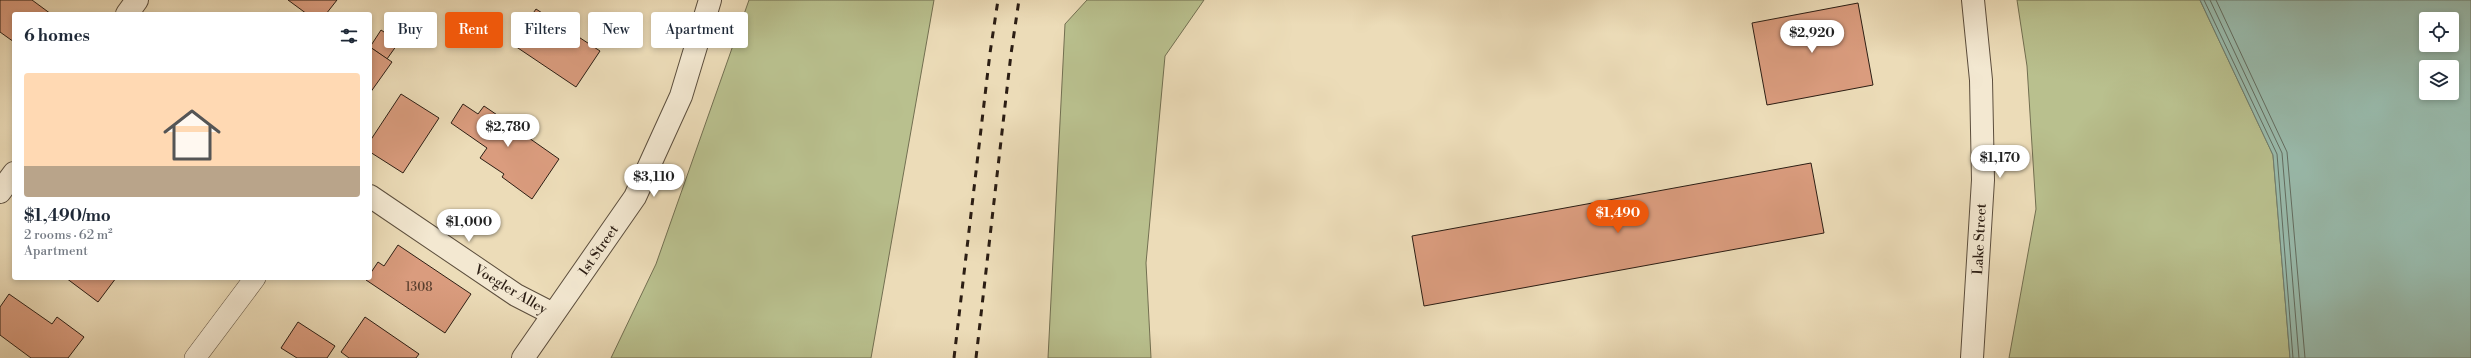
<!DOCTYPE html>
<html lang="en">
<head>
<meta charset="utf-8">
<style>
	body { margin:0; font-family:"Libre Bodoni",serif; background:#f2f2f3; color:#1f2937; height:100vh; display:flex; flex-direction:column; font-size:15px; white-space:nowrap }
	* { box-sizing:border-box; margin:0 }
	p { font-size:13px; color:#747a83 }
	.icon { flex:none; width:22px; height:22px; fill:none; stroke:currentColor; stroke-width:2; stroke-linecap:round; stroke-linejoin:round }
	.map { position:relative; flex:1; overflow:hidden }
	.details { position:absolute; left:12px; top:12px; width:360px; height:268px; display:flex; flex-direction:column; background:#fff; border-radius:4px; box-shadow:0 2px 6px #0003 }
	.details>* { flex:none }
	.hud { position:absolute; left:384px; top:12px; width:380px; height:36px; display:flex; gap:8px }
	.controls { position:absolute; left:2419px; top:12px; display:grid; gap:8px }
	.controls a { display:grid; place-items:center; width:40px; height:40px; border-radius:4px; background:#fff; box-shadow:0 2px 6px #0003; font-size:20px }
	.price { position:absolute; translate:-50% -34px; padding:0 9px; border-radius:14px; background:#fff; color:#222; font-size:13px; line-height:26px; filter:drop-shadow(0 1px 2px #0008) }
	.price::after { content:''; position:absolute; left:50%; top:24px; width:12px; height:9px; margin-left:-6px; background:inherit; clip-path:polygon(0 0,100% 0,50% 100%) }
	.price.selected { background:#ea580c; color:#fff }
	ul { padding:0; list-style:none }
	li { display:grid; align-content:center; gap:8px; height:212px; padding:0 12px }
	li+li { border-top:1px solid #e0e1e3 }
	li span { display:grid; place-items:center; height:124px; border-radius:4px; color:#555 }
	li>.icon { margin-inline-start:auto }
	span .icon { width:72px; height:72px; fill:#fffc; stroke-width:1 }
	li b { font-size:17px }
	h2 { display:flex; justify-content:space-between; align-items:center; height:48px; padding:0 12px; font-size:17px }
	.tag { padding:0 14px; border-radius:4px; background:#fff; box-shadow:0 2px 6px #0003; font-size:14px; line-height:36px }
	.tag.selected { background:#ea580c; color:#fff }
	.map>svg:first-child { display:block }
	.green { fill:#b9c08e; stroke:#726f51 }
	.water { fill:#99bcae; stroke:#6d7d70; fill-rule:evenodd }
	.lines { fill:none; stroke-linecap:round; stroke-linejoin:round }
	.shore { stroke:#626d61; stroke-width:1 }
	.building { fill:#da9c7e; stroke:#2c1e14 }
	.service-casing { stroke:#5c4e3d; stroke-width:22 }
	.minor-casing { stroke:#5c4e3d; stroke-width:24 }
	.tertiary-casing { stroke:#5c4e3d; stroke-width:24 }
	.service { stroke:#f3e8d1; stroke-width:21 }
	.minor { stroke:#f3e8d1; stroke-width:22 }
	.tertiary { stroke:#f3e8d1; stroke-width:22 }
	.rail { stroke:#2c1e14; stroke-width:3; stroke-dasharray:7 7; stroke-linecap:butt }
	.labels { text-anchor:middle; stroke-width:3; stroke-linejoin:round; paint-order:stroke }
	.number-label { font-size:12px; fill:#583e2e }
	.street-label { font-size:14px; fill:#2c1e14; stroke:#f3e8d1 }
</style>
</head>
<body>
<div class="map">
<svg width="2471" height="358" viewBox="0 0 2471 358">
	<rect width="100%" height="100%" fill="#ecdcb8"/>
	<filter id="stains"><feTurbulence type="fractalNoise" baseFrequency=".005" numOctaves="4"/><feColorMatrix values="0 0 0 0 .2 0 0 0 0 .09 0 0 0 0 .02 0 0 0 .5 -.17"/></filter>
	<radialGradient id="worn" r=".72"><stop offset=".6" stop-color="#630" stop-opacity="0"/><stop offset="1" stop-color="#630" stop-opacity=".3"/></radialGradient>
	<g class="green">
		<path d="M749,0h185l-63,358h-260l45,-94z"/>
		<path d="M1087,0h117l-39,56 -19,207 5,95h-103l17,-334z"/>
		<path d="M2017,0h183l73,155 17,203h-281l27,-149 -9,-143z"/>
	</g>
	<path class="water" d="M2200,0h271v358h-181l-17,-203zM2426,19h26v26h-26zM2426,67h26v26h-26z"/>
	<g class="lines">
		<g class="shore">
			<path d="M2204,0l73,154 16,204"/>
			<path d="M2210,0l72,153 17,205"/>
			<path d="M2216,0l71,152 18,206"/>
		</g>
	</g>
	<g class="building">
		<path d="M0,0h32l19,14h-37v28l-14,-10z"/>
		<path d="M288,0h49l-11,14h-19z"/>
		<path d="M1858,3l15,82 -106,20 -15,-82z"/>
		<path d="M536,9l64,42 -24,36 -64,-43z"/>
		<path d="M381,30l18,12 -12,17 -17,-12z"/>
		<path d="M370,47l22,15 -22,31z"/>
		<path d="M401,94l38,24 -36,55 -33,-21v-11z"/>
		<path d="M463,104l15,10 6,-8 22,15 3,-5 24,16 -4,6 30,21 -27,40 -30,-22 2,-3 -24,-16 7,-10 -36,-25z"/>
		<path d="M1811,163l13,70 -400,73 -12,-70z"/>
		<path d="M398,245l73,49 -26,39 -79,-53 4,-2v-4l8,-12 6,4z"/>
		<path d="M66,278h50l-18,24z"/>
		<path d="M9,294l43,30 5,-7 27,20 -16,21h-37l-31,-23v-28z"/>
		<path d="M365,317l54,37 -3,4h-67l-8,-6z"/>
		<path d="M298,322l37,24 -8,12h-30l-16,-10z"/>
	</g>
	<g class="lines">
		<defs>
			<path id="service" d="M195,358l60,-80"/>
			<g id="minor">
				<path d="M127,14l10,-14"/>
				<path d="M0,192l14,-19"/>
				<path d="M370,196l146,99 37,19"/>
				<path d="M1972,358l11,-178 -2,-100 -8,-80"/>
			</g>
			<path id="tertiary" d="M523,358l112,-161 46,-101 29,-96"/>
		</defs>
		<use href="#service" class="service-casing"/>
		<use href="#minor" class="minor-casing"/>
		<use href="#tertiary" class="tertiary-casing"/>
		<use href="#service" class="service"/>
		<use href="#minor" class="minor"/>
		<use href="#tertiary" class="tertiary"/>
		<g class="rail">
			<path d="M954,358l36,-305 8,-53"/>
			<path d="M976,358l35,-304 8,-54"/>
		</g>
	</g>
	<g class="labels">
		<g class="number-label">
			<text x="419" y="291">1308</text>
		</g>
		<g class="street-label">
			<text transform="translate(1979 239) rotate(-87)" y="5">Lake Street</text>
			<text transform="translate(598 250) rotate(-55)" y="5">1st Street</text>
			<text transform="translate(511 289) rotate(31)" y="5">Voegler Alley</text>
		</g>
	</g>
	<rect width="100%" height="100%" filter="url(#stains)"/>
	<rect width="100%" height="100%" fill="url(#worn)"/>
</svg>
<div class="controls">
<a><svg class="icon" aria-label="locate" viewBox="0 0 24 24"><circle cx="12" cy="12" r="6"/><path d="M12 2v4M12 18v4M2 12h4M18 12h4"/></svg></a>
<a><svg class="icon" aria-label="layers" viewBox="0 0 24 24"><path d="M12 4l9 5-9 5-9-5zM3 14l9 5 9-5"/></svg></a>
</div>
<b class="price" style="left:1812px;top:54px">$2,920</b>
<b class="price" style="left:508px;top:148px">$2,780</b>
<b class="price" style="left:2000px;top:179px">$1,170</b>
<b class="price" style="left:654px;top:198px">$3,110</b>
<b class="price selected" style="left:1618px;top:234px">$1,490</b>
<b class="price" style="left:469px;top:243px">$1,000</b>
<div class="hud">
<a class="tag">Buy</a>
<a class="tag selected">Rent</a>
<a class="tag">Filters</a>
<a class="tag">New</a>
<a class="tag">Apartment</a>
</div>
<section class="details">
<h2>6 homes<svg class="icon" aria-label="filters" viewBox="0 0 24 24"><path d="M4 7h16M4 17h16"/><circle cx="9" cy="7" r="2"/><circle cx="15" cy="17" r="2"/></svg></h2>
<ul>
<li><span style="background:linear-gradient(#ffd9b3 75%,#b9a48a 0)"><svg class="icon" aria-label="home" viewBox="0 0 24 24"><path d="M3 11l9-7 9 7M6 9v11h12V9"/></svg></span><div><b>$1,490/mo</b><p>2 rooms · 62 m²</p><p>Apartment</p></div></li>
</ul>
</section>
</div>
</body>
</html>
